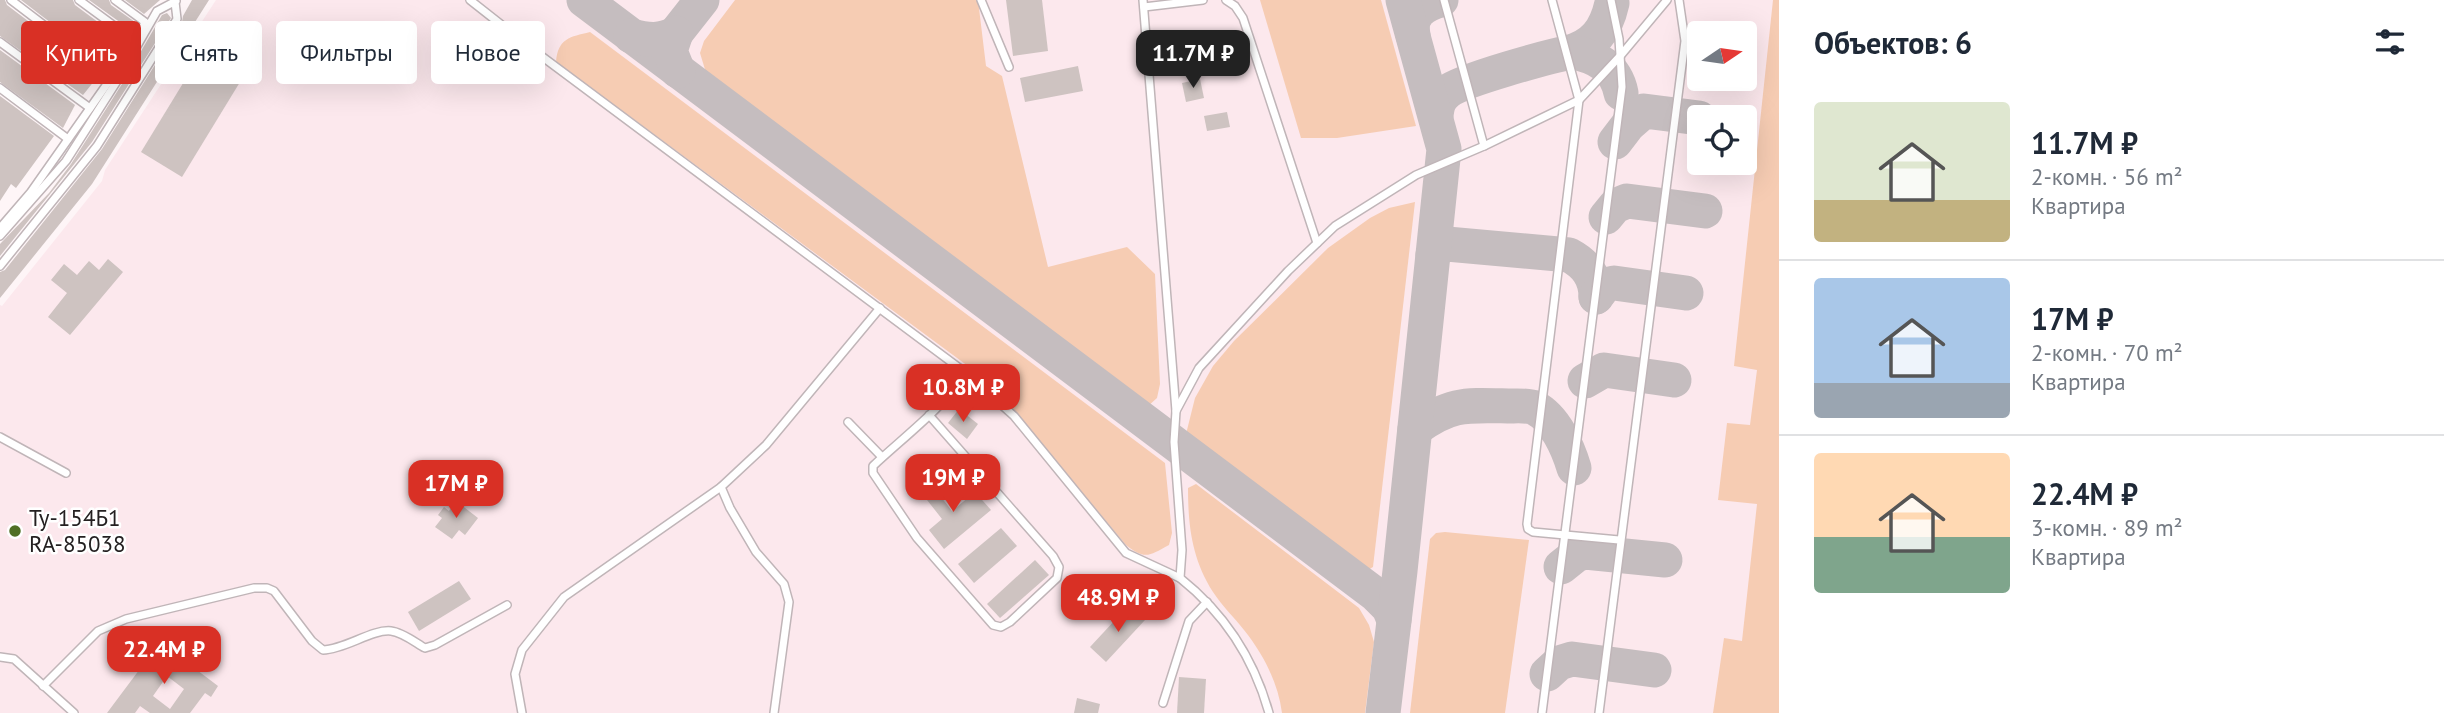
<!DOCTYPE html>
<html lang="ru">
<head>
<meta charset="utf-8">
<style>
	body { margin:0; font-family:"PT Sans",sans-serif; background:#f2f2f3; color:#1f2937; height:100vh; display:flex; flex-direction:column; font-size:26px; white-space:nowrap }
	* { box-sizing:border-box; margin:0 }
	p { font-size:23px; color:#747a83 }
	.icon { flex:none; width:38px; height:38px; fill:none; stroke:currentColor; stroke-width:2; stroke-linecap:round; stroke-linejoin:round }
	.map { position:relative; flex:1; overflow:hidden }
	.panel { display:flex; flex-direction:column; background:#fff; width:665px }
	.panel>* { flex:none }
	.hud { position:absolute; left:21px; top:21px; width:665px; height:63px; display:flex; gap:14px }
	.needle { width:46px; rotate:77deg }
	.buttons { position:absolute; left:1687px; top:21px; display:grid; gap:14px }
	.buttons a { display:grid; place-items:center; width:70px; height:70px; border-radius:7px; background:#fff; box-shadow:0 7px 28px #0002; font-size:35px }
	.price { position:absolute; translate:-50% -60px; padding:0 16px; border-radius:14px; background:#d93025; color:#fff; font-size:23px; line-height:46px; filter:drop-shadow(0 2px 4px #0008) }
	.price::after { content:''; position:absolute; left:50%; top:42px; width:21px; height:16px; margin-left:-10px; background:inherit; clip-path:polygon(0 0,100% 0,50% 100%) }
	.price.on { background:#222; color:#fff }
	ul { padding:0; list-style:none }
	li { display:flex; align-items:center; gap:21px; height:175px; padding:0 35px }
	li+li { border-top:2px solid #e0e1e3 }
	li span { display:grid; place-items:center; flex:none; width:196px; height:140px; border-radius:7px; color:#555 }
	li>.icon { margin-inline-start:auto }
	span .icon { width:84px; height:84px; fill:#fffc; stroke-width:1 }
	li b { font-size:30px }
	h2 { display:flex; justify-content:space-between; align-items:center; height:84px; padding:0 35px; font-size:30px }
	.chip { padding:0 24px; border-radius:7px; background:#fff; box-shadow:0 7px 28px #0002; font-size:24px; line-height:63px }
	.chip.on { background:#d93025; color:#fff }
	main { display:flex; flex:1; min-height:0 }
	.map>svg:first-child { display:block }
	.built { fill:#fce8ed; fill-rule:evenodd }
	.green { fill:#f6ccb3 }
	.lines { fill:none; stroke-linecap:round; stroke-linejoin:round }
	.taxiway { stroke:#c5bdbf; stroke-width:35 }
	.building { fill:#cec3c1; fill-rule:evenodd }
	.lane-casing { stroke:#c0b5b8; stroke-width:10 }
	.lane { stroke:#fff; stroke-width:7 }
	.poi-dot { fill:#506f25; stroke:#fff; stroke-width:2.5 }
	.labels { text-anchor:middle; stroke-width:5; stroke-linejoin:round; paint-order:stroke }
	.poi-label { font-size:23px; fill:#242021; stroke:#fff; text-anchor:start }
</style>
</head>
<body>
<main>
<div class="map">
<svg width="1779" height="713" viewBox="0 0 1779 713">
	<rect width="100%" height="100%" fill="#fef5f7"/>
	<path class="built" d="M216,0h1563v713h-1779v-408l2,1 100,-125 3,-11zM1699,33h46v46h-46zM1699,117h46v46h-46z"/>
	<g class="green">
		<path d="M735,0h243l8,66 16,10 46,191 79,-20 28,27 5,110 -3,14 -10,9 -440,-331 -7,-23 4,-12z"/>
		<path d="M1260,0h121l35,126 -79,12h-36z"/>
		<path d="M1773,0h6v713h-66l11,-75 18,3 15,-137 -39,-4 9,-77 23,2 7,-55 -23,-4z"/>
		<path d="M590,32l575,431 7,70 -3,12c-20,11 -24,15 -43,0l-122,-145 -32,-31 -416,-307c2,-24 14,-25 34,-30z"/>
		<path d="M1415,202l-42,365 -7,4 -181,-133 10,-40 18,-32 21,-25 94,-93 42,-30 19,-10z"/>
		<path d="M1196,484l163,124 10,17 5,17 -9,71h-83c-4,-31 -19,-59 -38,-83 -10,-13 -22,-24 -31,-38 -21,-33 -25,-66 -25,-104z"/>
		<path d="M1445,532l84,8 -24,173h-95l20,-174 6,-6z"/>
	</g>
	<g class="lines">
		<g class="taxiway">
			<path d="M584,0l791,594 14,14 5,12"/>
			<path d="M676,33l26,-33"/>
			<path d="M1413,35c-4,-21 10,-30 28,-35"/>
			<path d="M631,36c16,4 30,6 45,-3l-6,18 8,20"/>
			<path d="M1567,53c27,-7 39,-23 45,-50"/>
			<path d="M1436,116c1,-11 3,-17 11,-24 15,-12 103,-36 125,-40 24,4 44,15 49,41"/>
			<path d="M1615,142l13,-17 16,-14 55,7"/>
			<path d="M1606,217l9,-11 12,-5 78,10"/>
			<path d="M1433,255l5,-7 9,-4 122,11c17,9 27,22 27,42"/>
			<path d="M1596,297l9,-12 9,-2 72,10"/>
			<path d="M1585,381l19,-11 70,10"/>
			<path d="M1415,429c35,-26 51,-24 93,-23 8,0 20,-1 27,2 20,10 33,40 39,60"/>
			<path d="M1561,567l15,-12 9,-3 80,8"/>
			<path d="M1547,674l12,-11 13,-4 82,11"/>
			<path d="M1383,713l17,-142 44,-422 -41,-149"/>
		</g>
	</g>
	<g class="building">
		<path d="M0,0h5l2,5 92,70 -16,20 -83,-59z"/>
		<path d="M21,0h52l2,5 43,32 -2,1 6,5 -16,22z"/>
		<path d="M89,0h20l2,5 24,17 -7,6z"/>
		<path d="M125,0h35l-16,14z"/>
		<path d="M192,0h17l-117,184 -92,114v-26l5,-2 97,-121 80,-127 1,-6z"/>
		<path d="M1006,0h36l6,51 -35,5z"/>
		<path d="M167,13l4,5 -79,124 -92,114v-12l49,-51 22,-29 51,-80 40,-69z"/>
		<path d="M210,39l41,25 -69,113 -41,-25z"/>
		<path d="M0,50l75,55 -12,23 -63,-46z"/>
		<path d="M1078,66l5,25 -58,11 -5,-24z"/>
		<path d="M1200,79l4,19 -18,4 -4,-19z"/>
		<path d="M0,96l54,40 -38,52 -5,-4 -11,17z"/>
		<path d="M1227,112l3,15 -23,4 -3,-15z"/>
		<path d="M108,259l15,13 -53,63 -22,-18 19,-24 -16,-13 13,-16 13,11 12,-14 10,9z"/>
		<path d="M959,409l19,15 -11,15 -19,-16z"/>
		<path d="M926,478l26,33 23,-19 16,18 -47,39 -15,-19 13,-11 -26,-33z"/>
		<path d="M456,501l22,17 -13,17 -6,-5 -7,9 -17,-12 7,-9 -4,-3 6,-8 5,4z"/>
		<path d="M1001,528l16,18 -43,37 -16,-19z"/>
		<path d="M1035,560l14,15 -49,43 -13,-14z"/>
		<path d="M459,581l12,18 -52,32 -11,-19z"/>
		<path d="M1129,605l16,15 -39,42 -16,-15z"/>
		<path d="M160,642l58,44 -7,11 -6,-4 -15,20h-40l-10,-7 -5,7h-28zM167,676l17,13 -14,20 -17,-13z"/>
		<path d="M1179,677l27,2 -2,34h-27z"/>
		<path d="M1077,698l23,6 -2,9h-24z"/>
	</g>
	<g class="lines">
		<defs>
			<g id="lane">
				<path d="M11,0l101,77"/>
				<path d="M79,0l57,42"/>
				<path d="M115,0l30,22 -3,7"/>
				<path d="M470,0l66,52 430,321 48,43 112,137 54,25"/>
				<path d="M981,0l28,67"/>
				<path d="M1143,0l33,411"/>
				<path d="M1226,0l9,6 8,12 74,225"/>
				<path d="M1444,0l40,146"/>
				<path d="M1552,0l27,100 -52,424 1,5 5,3 86,8"/>
				<path d="M1144,7l59,-7"/>
				<path d="M0,42l90,66"/>
				<path d="M0,88l68,51"/>
				<path d="M0,228l31,-36 95,-135"/>
				<path d="M0,236l66,-75 51,-80 40,-70 19,-10"/>
				<path d="M0,266l97,-120 80,-127 -2,-17"/>
				<path d="M929,415l124,141 6,11 -2,11 -47,44 -9,5 -8,-2 -76,-87 -44,-65v-7c32,-30 69,-57 93,-93"/>
				<path d="M848,422l34,35"/>
				<path d="M0,437l66,36"/>
				<path d="M0,657l14,2 60,54"/>
				<path d="M43,686l55,-55 28,-12 128,-31h13l7,3 38,50 11,9c23,-1 49,-21 68,-19 11,1 25,12 34,17l10,-3 72,-40"/>
				<path d="M1163,703l26,-82 18,-19"/>
				<path d="M522,713l-7,-39 7,-24 42,-53 157,-110"/>
				<path d="M774,713l15,-111 -5,-18 -28,-32 -26,-44 -9,-21 45,-42 114,-137"/>
				<path d="M1269,713c-15,-54 -45,-100 -89,-135l2,-28 -8,-108 2,-31 23,-43 89,-97 47,-45 81,-51 68,-29 95,-46 42,-45 46,-55"/>
				<path d="M1542,713l80,-626 -3,-48 -8,-39"/>
				<path d="M1599,713l86,-672 -6,-41"/>
			</g>
		</defs>
		<use href="#lane" class="lane-casing"/>
		<use href="#lane" class="lane"/>
	</g>
	<circle class="poi-dot" cx="15" cy="531" r="7"/>
	<g class="labels">
		<g class="poi-label">
			<text x="29" y="526">Ту-154Б1<tspan x="29" dy="26">RA-85038</tspan></text>
		</g>
	</g>
</svg>
<div class="buttons">
<a><svg class="needle" viewBox="-14 -14 28 28"><path d="M0-13l5 13h-10z" fill="#e53935"/><path d="M0 13l5-13h-10z" fill="#747a83"/></svg></a>
<a><svg class="icon" aria-label="locate" viewBox="0 0 24 24"><circle cx="12" cy="12" r="6"/><path d="M12 2v4M12 18v4M2 12h4M18 12h4"/></svg></a>
</div>
<b class="price on" style="left:1193px;top:90px">11.7M ₽</b>
<b class="price" style="left:963px;top:424px">10.8M ₽</b>
<b class="price" style="left:953px;top:514px">19M ₽</b>
<b class="price" style="left:456px;top:520px">17M ₽</b>
<b class="price" style="left:1118px;top:634px">48.9M ₽</b>
<b class="price" style="left:164px;top:686px">22.4M ₽</b>
<div class="hud">
<a class="chip on">Купить</a>
<a class="chip">Снять</a>
<a class="chip">Фильтры</a>
<a class="chip">Новое</a>
</div>
</div>
<section class="panel">
<h2>Объектов: 6<svg class="icon" aria-label="filters" viewBox="0 0 24 24"><path d="M4 7h16M4 17h16"/><circle cx="9" cy="7" r="2"/><circle cx="15" cy="17" r="2"/></svg></h2>
<ul>
<li><span style="background:linear-gradient(#dfe7d0 70%,#c2b280 0)"><svg class="icon" aria-label="home" viewBox="0 0 24 24"><path d="M3 11l9-7 9 7M6 9v11h12V9"/></svg></span><div><b>11.7M ₽</b><p>2-комн. · 56 m²</p><p>Квартира</p></div></li>
<li><span style="background:linear-gradient(#a9c7e8 75%,#9aa5b1 0)"><svg class="icon" aria-label="home" viewBox="0 0 24 24"><path d="M3 11l9-7 9 7M6 9v11h12V9"/></svg></span><div><b>17M ₽</b><p>2-комн. · 70 m²</p><p>Квартира</p></div></li>
<li><span style="background:linear-gradient(#ffd9b3 60%,#7fa58c 0)"><svg class="icon" aria-label="home" viewBox="0 0 24 24"><path d="M3 11l9-7 9 7M6 9v11h12V9"/></svg></span><div><b>22.4M ₽</b><p>3-комн. · 89 m²</p><p>Квартира</p></div></li>
</ul>
</section>
</main>
</body>
</html>
